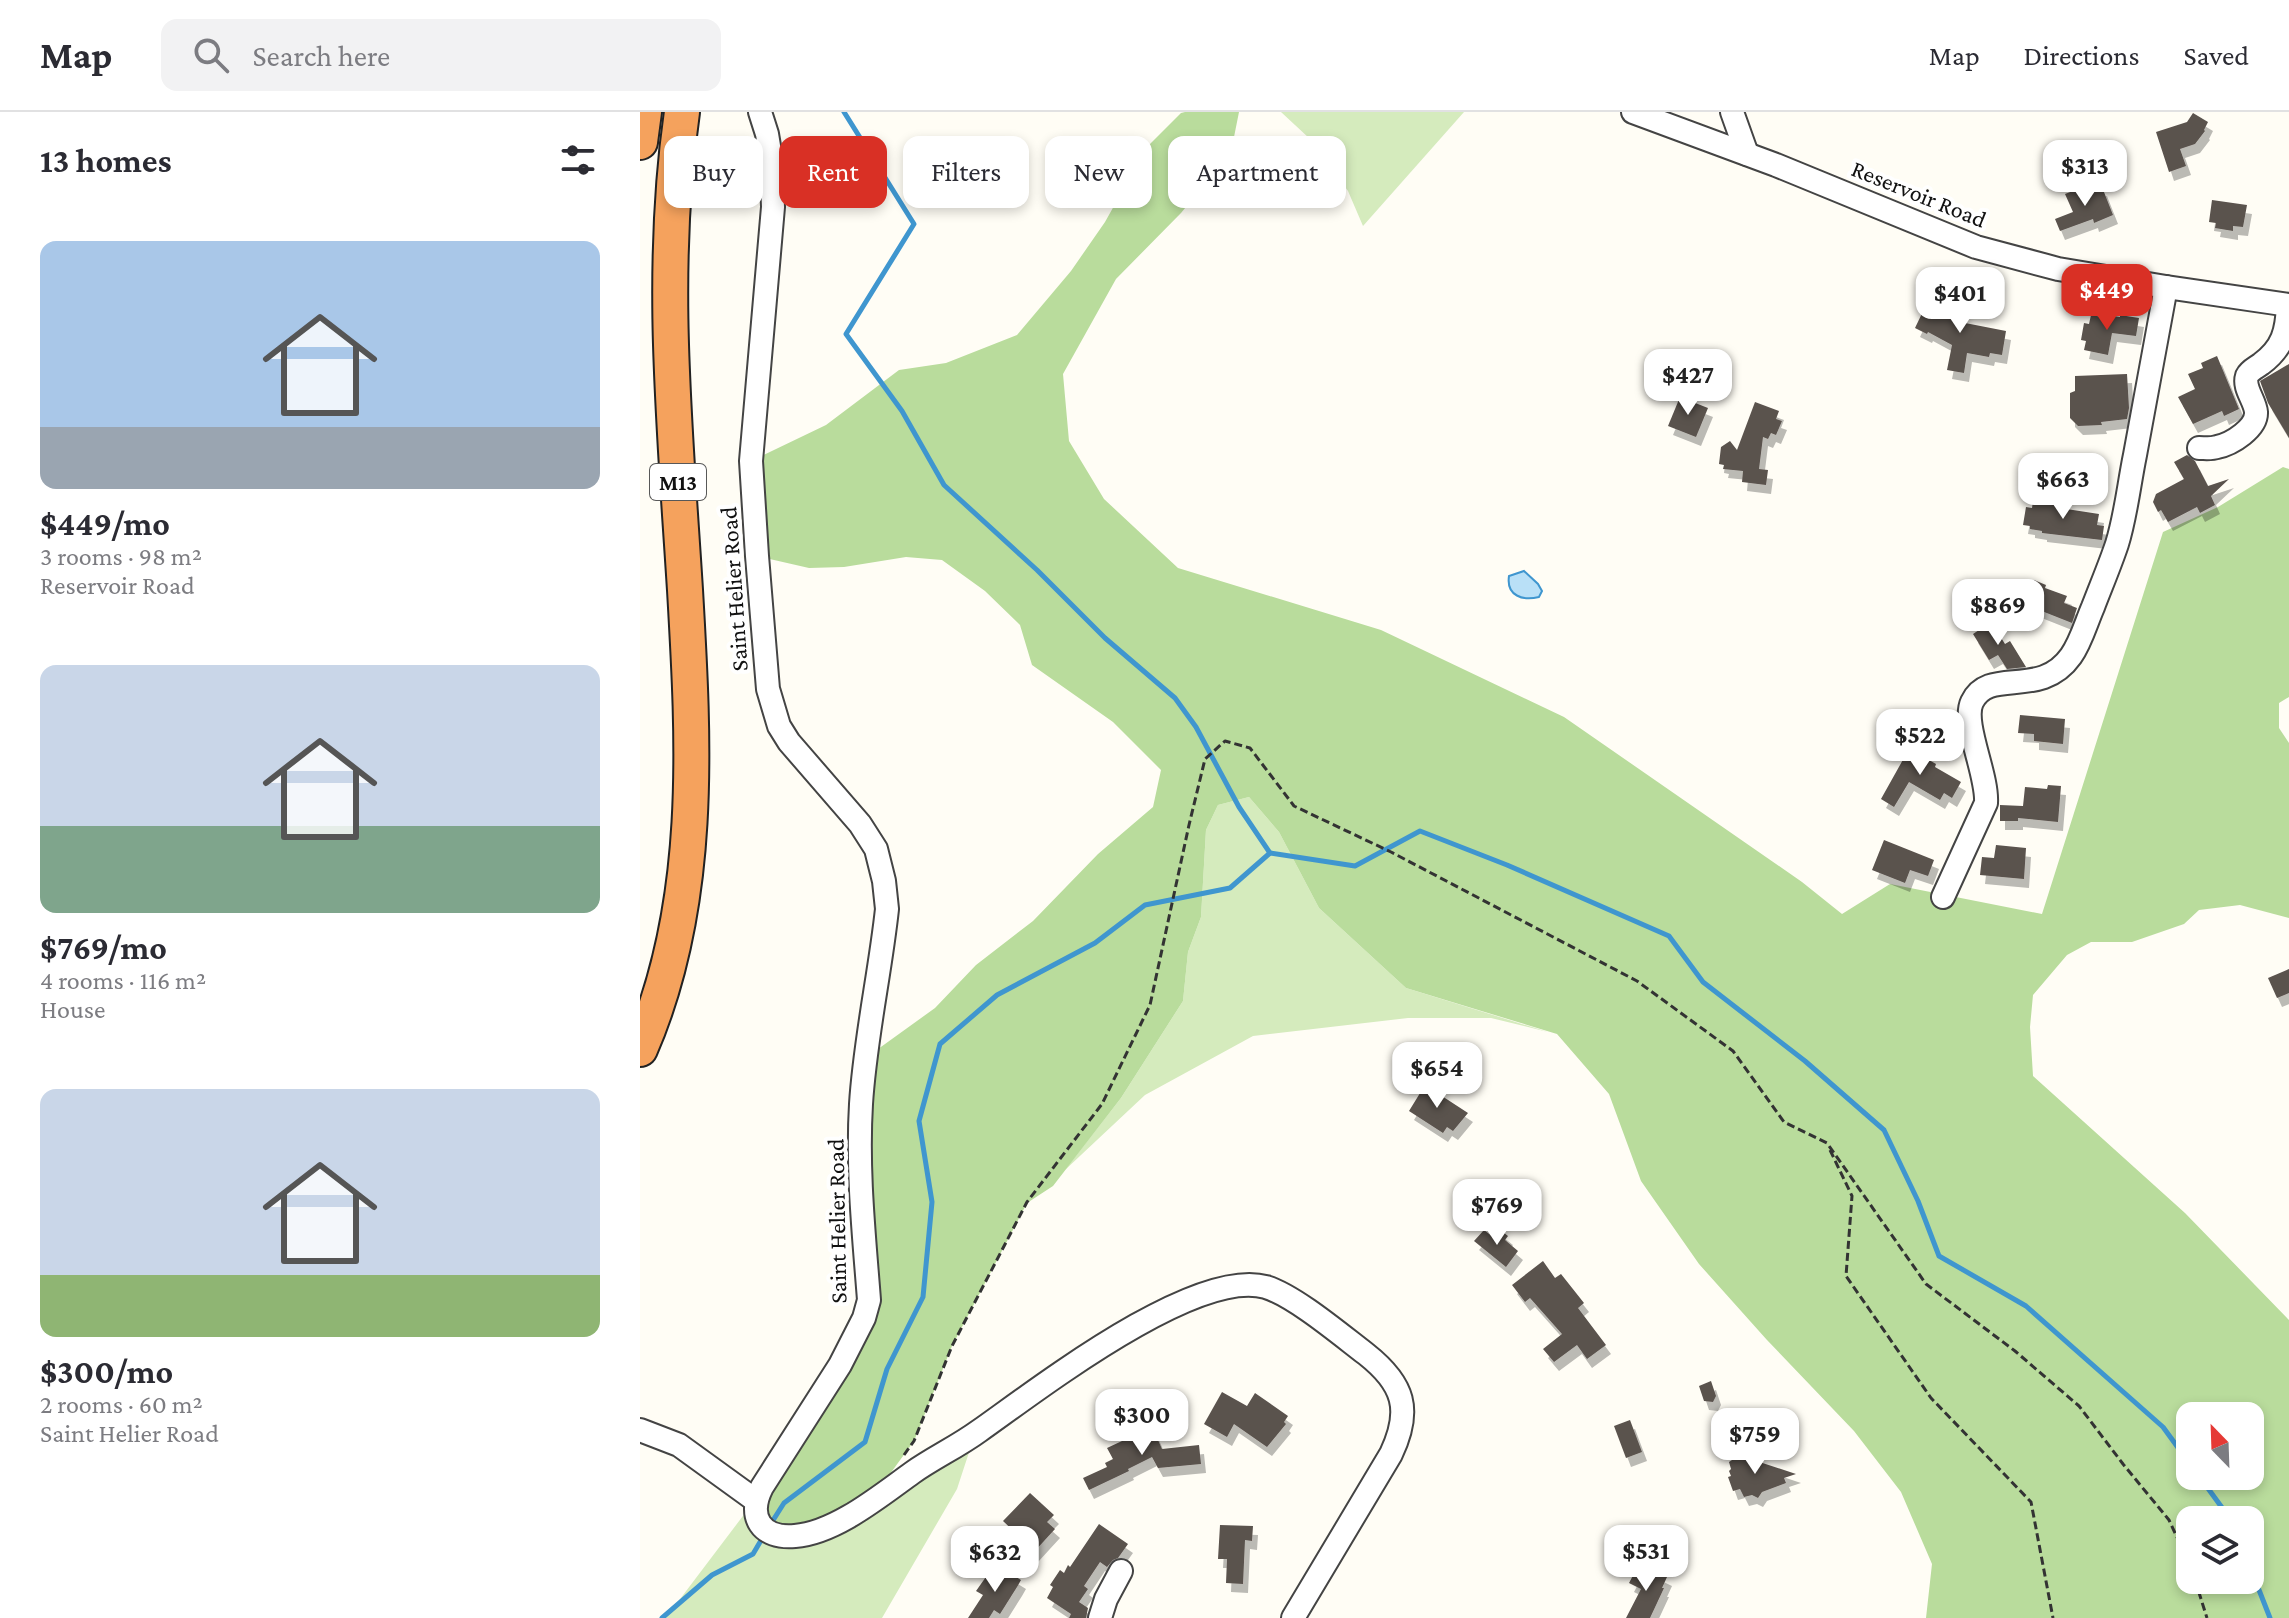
<!DOCTYPE html>
<html lang="en">
<head>
<meta charset="utf-8">
<style>
	body { margin:0; font-family:"Crimson Pro",serif; background:#f2f2f3; color:#2b2b33; height:100vh; display:flex; flex-direction:column; font-size:30px; white-space:nowrap }
	* { box-sizing:border-box; margin:0 }
	p { font-size:26px; color:#7c7c81 }
	.icon { flex:none; width:44px; height:44px; fill:none; stroke:currentColor; stroke-width:2; stroke-linecap:round; stroke-linejoin:round }
	.map { position:relative; flex:1; overflow:hidden }
	.side { display:flex; flex-direction:column; background:#fff; width:640px }
	.side>* { flex:none }
	.top-card { position:absolute; left:24px; top:24px; width:760px; height:72px; display:flex; gap:16px }
	.needle { width:52px; rotate:337deg }
	.controls { position:absolute; left:1536px; top:1290px; display:grid; gap:16px }
	.controls a { display:grid; place-items:center; width:88px; height:88px; border-radius:16px; background:#fff; box-shadow:0 4px 12px #0003; font-size:40px }
	.price { position:absolute; translate:-50% -68px; padding:0 18px; border-radius:16px; background:#fff; color:#222; font-size:26px; line-height:52px; filter:drop-shadow(0 2px 4px #0008) }
	.price::after { content:''; position:absolute; left:50%; top:48px; width:24px; height:18px; margin-left:-12px; background:inherit; clip-path:polygon(0 0,100% 0,50% 100%) }
	.price.selected { background:#d93025; color:#fff }
	ul { padding:0; list-style:none }
	li { display:grid; align-content:center; gap:16px; height:424px; padding:0 40px }
	li span { display:grid; place-items:center; height:248px; border-radius:16px; color:#555 }
	li>.icon { margin-inline-start:auto }
	span .icon { width:144px; height:144px; fill:#fffc; stroke-width:1 }
	li b { font-size:34px }
	h2 { display:flex; justify-content:space-between; align-items:center; height:96px; padding:0 40px; font-size:34px }
	.tag { padding:0 28px; border-radius:16px; background:#fff; box-shadow:0 4px 12px #0003; font-size:28px; line-height:72px }
	.tag.selected { background:#d93025; color:#fff }
	header { display:flex; align-items:center; gap:48px; box-sizing:border-box; height:112px; padding:0 40px; background:#fff; border-bottom:2px solid #e1e1e2 }
	header strong { font-size:38px }
	nav { display:flex; gap:44px; margin-inline-start:auto; font-size:28px }
	.search { width:560px; height:72px; background:#f2f2f3; display:flex; align-items:center; gap:20px; box-sizing:border-box; padding:0 28px; border-radius:16px; color:#7c7c81; font-size:30px }
	main { display:flex; flex:1; min-height:0 }
	.map>svg:first-child { display:block }
	.green { fill:#d5ebbd }
	.forest { fill:#b9dc9c; fill-rule:evenodd }
	.water { fill:#b9e0f7; stroke:#3f96cf; stroke-width:2 }
	.lines { fill:none; stroke-linecap:round; stroke-linejoin:round }
	.stream { stroke:#3f96cf; stroke-width:5 }
	.building { fill:#5a524d; filter:url(#shadow) }
	.minor-casing { stroke:#444; stroke-width:26 }
	.highway-casing { stroke:#222; stroke-width:38 }
	.path { stroke:#333; stroke-width:3; stroke-dasharray:8 4; stroke-linecap:butt }
	.minor { stroke:#fff; stroke-width:22 }
	.highway { stroke:#f5a25d; stroke-width:34 }
	.labels { text-anchor:middle; stroke-width:8; stroke-linejoin:round; paint-order:stroke }
	.shield { fill:#fff; stroke:#585858; stroke-width:2 }
	.shield-label { font-size:22px; font-weight:bold; fill:#111 }
	.street-label { font-size:24px; fill:#111; stroke:#fff }
</style>
</head>
<body>
<header>
<strong>Map</strong>
<div class="search"><svg class="icon" aria-label="search" viewBox="0 0 24 24"><circle cx="10" cy="10" r="6"/><path d="M15 15l6 6"/></svg>Search here</div>
<nav><a>Map</a><a>Directions</a><a>Saved</a></nav>
</header>
<main>
<section class="side">
<h2>13 homes<svg class="icon" aria-label="filters" viewBox="0 0 24 24"><path d="M4 7h16M4 17h16"/><circle cx="9" cy="7" r="2"/><circle cx="15" cy="17" r="2"/></svg></h2>
<ul>
<li><span style="background:linear-gradient(#a9c7e8 75%,#9aa5b1 0)"><svg class="icon" aria-label="home" viewBox="0 0 24 24"><path d="M3 11l9-7 9 7M6 9v11h12V9"/></svg></span><div><b>$449/mo</b><p>3 rooms · 98 m²</p><p>Reservoir Road</p></div></li>
<li><span style="background:linear-gradient(#c9d6e8 65%,#7fa58c 0)"><svg class="icon" aria-label="home" viewBox="0 0 24 24"><path d="M3 11l9-7 9 7M6 9v11h12V9"/></svg></span><div><b>$769/mo</b><p>4 rooms · 116 m²</p><p>House</p></div></li>
<li><span style="background:linear-gradient(#c9d6e8 75%,#8fb573 0)"><svg class="icon" aria-label="home" viewBox="0 0 24 24"><path d="M3 11l9-7 9 7M6 9v11h12V9"/></svg></span><div><b>$300/mo</b><p>2 rooms · 60 m²</p><p>Saint Helier Road</p></div></li>
</ul>
</section>
<div class="map">
<svg width="1649" height="1506" viewBox="0 0 1649 1506">
	<defs>
		<filter id="shadow"><feDropShadow dx="5" dy="9" stdDeviation="0" flood-color="#0004"/></filter>
	</defs>
	<rect width="100%" height="100%" fill="#fffdf5"/>
	<g class="green">
		<path d="M641,0h183l-101,114 -15,-35 -39,-53z"/>
		<path d="M609,685l30,35 40,76 87,80 142,44 -57,-14h-83l-155,18 -108,59 -80,75 56,-72 62,-97 5,-49 13,-35 5,-87 12,-25z"/>
		<path d="M335,1322l-18,55 -75,129h-220l12,-11 81,-107 29,36z"/>
	</g>
	<path class="forest" d="M545,0h54l-8,40 -50,61 -65,66 -53,95 6,67 35,58 74,69 203,62 183,87 238,165 40,32 48,-30 152,30 121,-382 55,-25 65,-40 6,2v228l-10,6v25l10,15v175l-49,-13 -41,5 -15,14 -52,18h-41l-24,13 -34,40 -3,32 3,49 152,137 104,107v298h-363l6,-54 -31,-72 -47,-61 -87,-91 -68,-76 -58,-83 -32,-87 -52,-60 -151,-46 -87,-80 -40,-76 -30,-35 -31,8 -12,25 -5,87 -13,35 -5,49 -62,97 -68,88 -26,17 -75,143 -38,95 -46,63 -72,32 -41,-25 109,-193 3,-261 68,-49 41,-43 57,-44 65,-67 55,-47 8,-37 -48,-48 -81,-57 -12,-40 -35,-34 -43,-31 -36,-3 -62,10 -35,1 -52,-12 -6,-95 75,-36 73,-55 47,-7 71,-28 54,-64 34,-49 42,-75 34,-34zM1550,1304h60v60h-60zM1550,1408h60v60h-60z"/>
	<path class="water" d="M884,459l14,13 4,7 -3,6c-16,4 -33,-1 -30,-21z"/>
	<g class="lines">
		<g class="stream">
			<path d="M204,0l70,112 -68,110 56,77 42,74 93,85 68,68 70,60 21,29 43,80 31,46 85,13 65,-35 87,34 162,71 34,46 102,79 79,69 34,71 21,55 87,50 137,121 27,37"/>
			<path d="M1559,1364l32,44"/>
			<path d="M130,1413l14,-22 81,-61 22,-73 36,-72 9,-95 -13,-81 21,-77 57,-49 98,-52 50,-38 85,-17 40,-35"/>
			<path d="M1610,1455l20,51"/>
			<path d="M22,1506l50,-43 41,-21 10,-17"/>
		</g>
	</g>
	<g class="building">
		<path d="M1553,1l15,9 -4,8 1,1 -10,13 -15,5 6,17 -17,6 -13,-40 31,-10z"/>
		<path d="M1446,74l2,6 14,-5 11,28 -19,8 -1,-4 -33,12 -5,-12 18,-7 -8,-18z"/>
		<path d="M1572,88l35,5 -4,22 -10,-1v5l-18,-3 1,-5 -7,-1z"/>
		<path d="M1306,182l10,6 -10,16 14,6 46,9 -4,24 -12,-2 -1,4 -22,-4 -3,20 -17,-3 5,-25 -24,-13 -1,2 -12,-6 11,-23 10,5z"/>
		<path d="M1451,203l22,4v-3l7,1v-2l19,3 -3,18 -24,-3 -4,22 -24,-5 2,-9 -5,-1 3,-17 5,1z"/>
		<path d="M1577,244l22,53 -15,7 -2,-5 -29,13 -15,-27 17,-8 -7,-15 15,-6 -2,-5z"/>
		<path d="M1649,252v74l-21,-35 -8,-22z"/>
		<path d="M1487,262l2,34 -2,11 -26,3 1,3 -24,1 -8,-8v-25l5,-2v-15z"/>
		<path d="M1040,285l28,11 -12,29 -28,-11z"/>
		<path d="M1115,290l24,9 -3,8 6,2 -6,14 -5,-2 -3,6 -5,-2 -4,32 9,1 -2,15 -24,-3 1,-11 -20,-2 1,-4 -5,-1 2,-17 9,-6 7,9z"/>
		<path d="M1547,343l8,6 13,25 21,-7 -18,17 4,9 -15,8 -3,-6 -29,15 -7,-12 -3,2 -5,-10 3,-8 28,-15 -10,-17z"/>
		<path d="M1393,389l27,4v3l39,6 -2,11 7,1 -2,14 -60,-7v-2l-12,-2v-3l-7,-1 3,-18 6,1z"/>
		<path d="M1394,468l12,5 -1,3 22,8 -3,7 13,5 -5,15 -48,-19z"/>
		<path d="M1351,510l14,22 5,-3 16,26 -19,2 -9,-14 -9,5 -16,-26z"/>
		<path d="M1380,603l45,4 -2,25 -29,-3v-7l-16,-1z"/>
		<path d="M1274,628l13,8 -5,8 14,8 -1,3 26,15 -9,16 -8,-5 -4,7 -31,-18 -15,25 -13,-8z"/>
		<path d="M1408,673l13,1 -3,36 -40,-4v3h-18v-16l23,1 2,-19 22,2z"/>
		<path d="M1244,728l50,20 -6,16 -18,-6 -5,13 -33,-13z"/>
		<path d="M1356,733l30,3 -2,31 -44,-4 2,-18 12,1z"/>
		<path d="M1649,857v24l-12,5 -9,-20z"/>
		<path d="M785,973l43,28 -15,18 -6,-4 -4,6 -34,-22z"/>
		<path d="M859,1117l9,7 -3,4 13,11 -12,16 -32,-26 10,-11 9,7z"/>
		<path d="M903,1149l12,17 6,-4 23,29 -6,5 28,37 -19,14 -10,-14 -23,17 -11,-13 19,-15 -32,-36 -5,4 -13,-17z"/>
		<path d="M1071,1269l5,15 -3,6 -9,-1 -5,-15z"/>
		<path d="M582,1280l25,14 8,-13 33,23 -4,6 2,2 -19,23 -33,-23 -7,13 -23,-13z"/>
		<path d="M990,1308l12,32 -16,6 -12,-32z"/>
		<path d="M512,1315l10,22 37,-4 2,19 -43,4 -6,-11 -24,12 1,2 -40,19 -6,-12 24,-11 -2,-4 8,-4 -6,-11z"/>
		<path d="M1089,1340l67,22 -12,4 2,5 -24,9 -4,6 -6,-3 -8,2 -4,-8 -7,2 -5,-14 3,-1 -2,-5 2,-2 -2,-7 3,-2z"/>
		<path d="M390,1381l24,22 -7,7 8,7 -22,24 -13,-12 2,-2 -19,-18z"/>
		<path d="M459,1412l29,20 -10,14 -5,2 -6,7 -7,-5 -16,24 4,3 -9,13 9,6 -2,10h-17l2,-4 -24,-16 6,-11 -3,-2 10,-15 4,3 4,-8 2,2z"/>
		<path d="M580,1413l33,1 -1,15 -7,-1 -2,44 -17,-1 1,-24h-9z"/>
		<path d="M360,1455l21,13 -4,7 -17,27 -6,-4 -5,8h-21l15,-23 -7,-4 12,-17 6,3z"/>
		<path d="M997,1456l9,5 2,-5 19,9 -5,11h2l-14,30h-24l15,-29 -12,-6z"/>
	</g>
	<g class="lines">
		<defs>
			<g id="minor">
				<path d="M120,0l7,22 4,24 2,49 -22,254 6,95 11,133 11,37 10,16 71,82 16,25 8,32 3,28c-7,65 -22,130 -26,195 -4,66 3,131 8,196l-5,18 -24,47 -78,122c-15,30 -1,52 33,49 40,-3 85,-40 117,-63 21,-15 45,-26 67,-42 57,-40 216,-164 287,-144 29,9 75,48 100,67 38,30 46,56 25,100l-98,164"/>
				<path d="M993,0l143,53 200,82 82,22 108,18 123,18"/>
				<path d="M1092,0l15,42"/>
				<path d="M1559,336c6,0 12,1 18,-1 15,-3 40,-19 39,-35 -1,-12 -13,-24 -9,-36 3,-6 9,-8 14,-12 22,-16 26,-33 27,-59"/>
				<path d="M1303,785l43,-94c2,-28 -24,-80 -14,-101 17,-36 68,-2 99,-46 10,-14 15,-33 22,-49 8,-21 17,-42 24,-63 9,-29 12,-60 18,-89 10,-56 21,-112 31,-168"/>
				<path d="M0,1318l39,15 76,55"/>
				<path d="M460,1506l6,-19 15,-28"/>
			</g>
			<g id="highway">
				<path d="M0,30l4,-30"/>
				<path d="M0,937c63,-145 54,-305 45,-459 -10,-160 -26,-319 -3,-478"/>
			</g>
		</defs>
		<use href="#minor" class="minor-casing"/>
		<use href="#highway" class="highway-casing"/>
		<g class="path">
			<path d="M1190,1038l22,46 -6,80 85,122 100,104 22,116"/>
			<path d="M264,1343l10,-14 38,-95 75,-144 75,-98 48,-99 39,-180 16,-66 20,-18 25,7 44,58 97,46 246,129 96,70 51,71 43,21 99,141 89,67 64,55 44,58 46,56 21,45"/>
			<path d="M1555,1468l12,38"/>
		</g>
		<use href="#minor" class="minor"/>
		<use href="#highway" class="highway"/>
	</g>
	<g class="labels">
		<rect class="shield" x="10" y="352" width="56" height="36" rx="6"/>
		<g class="shield-label">
			<text x="38" y="378">M13</text>
		</g>
		<g class="street-label">
			<text transform="translate(1279 82) rotate(22)" y="8">Reservoir Road</text>
			<text transform="translate(94 477) rotate(-94)" y="8">Saint Helier Road</text>
			<text transform="translate(197 1109) rotate(-91)" y="8">Saint Helier Road</text>
		</g>
	</g>
</svg>
<div class="controls">
<a><svg class="needle" viewBox="-14 -14 28 28"><path d="M0-13l5 13h-10z" fill="#e53935"/><path d="M0 13l5-13h-10z" fill="#7c7c81"/></svg></a>
<a><svg class="icon" aria-label="layers" viewBox="0 0 24 24"><path d="M12 4l9 5-9 5-9-5zM3 14l9 5 9-5"/></svg></a>
</div>
<b class="price" style="left:1445px;top:96px">$313</b>
<b class="price selected" style="left:1467px;top:220px">$449</b>
<b class="price" style="left:1320px;top:223px">$401</b>
<b class="price" style="left:1048px;top:305px">$427</b>
<b class="price" style="left:1423px;top:409px">$663</b>
<b class="price" style="left:1358px;top:535px">$869</b>
<b class="price" style="left:1280px;top:665px">$522</b>
<b class="price" style="left:797px;top:998px">$654</b>
<b class="price" style="left:857px;top:1135px">$769</b>
<b class="price" style="left:502px;top:1345px">$300</b>
<b class="price" style="left:1115px;top:1364px">$759</b>
<b class="price" style="left:1006px;top:1481px">$531</b>
<b class="price" style="left:355px;top:1482px">$632</b>
<div class="top-card">
<a class="tag">Buy</a>
<a class="tag selected">Rent</a>
<a class="tag">Filters</a>
<a class="tag">New</a>
<a class="tag">Apartment</a>
</div>
</div>
</main>
</body>
</html>
